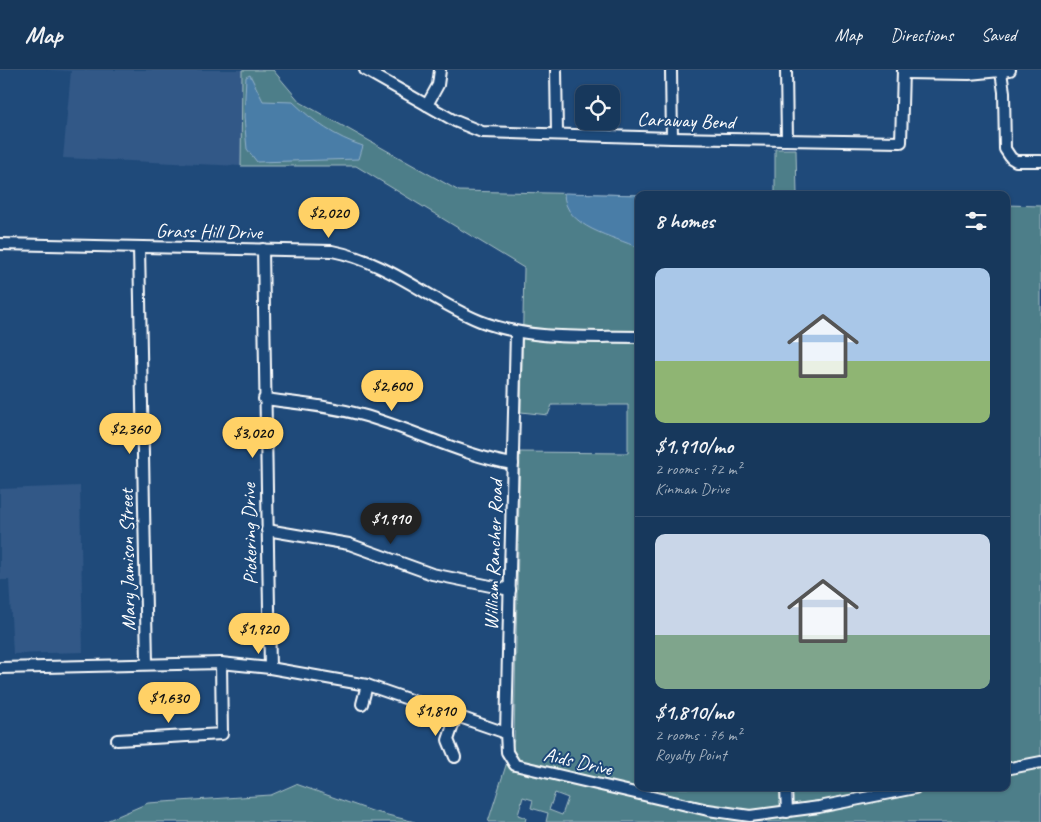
<!DOCTYPE html>
<html lang="en">
<head>
<meta charset="utf-8">
<style>
	body { margin:0; font-family:Caveat,sans-serif; background:#244365; color:#f1f3f6; height:100vh; display:flex; flex-direction:column; font-size:19px; white-space:nowrap }
	* { box-sizing:border-box; margin:0 }
	p { font-size:16px; color:#9eacbb }
	.icon { flex:none; width:28px; height:28px; fill:none; stroke:currentColor; stroke-width:2; stroke-linecap:round; stroke-linejoin:round }
	.map { position:relative; flex:1; overflow:hidden }
	.panel { position:absolute; left:635px; top:121px; width:375px; height:600px; display:flex; flex-direction:column; background:#17385c; border-radius:10px; box-shadow:0 1px 4px #0004,0 0 0 1px #365272 }
	.panel>* { flex:none }
	.controls { position:absolute; left:575px; top:15px; display:grid; gap:10px }
	.controls a { display:grid; place-items:center; width:45px; height:45px; border-radius:10px; background:#17385c; box-shadow:0 1px 4px #0004,0 0 0 1px #365272; font-size:25px }
	.price { position:absolute; translate:-50% -42px; padding:0 11px; border-radius:18px; background:#ffd166; color:#111; font-size:16px; line-height:32px; filter:drop-shadow(0 1px 2px #0008) }
	.price::after { content:''; position:absolute; left:50%; top:30px; width:15px; height:11px; margin-left:-8px; background:inherit; clip-path:polygon(0 0,100% 0,50% 100%) }
	.price.current { background:#222; color:#fff }
	ul { padding:0; list-style:none }
	li { display:grid; align-content:center; gap:10px; height:265px; padding:0 20px }
	li+li { border-top:1px solid #365272 }
	li span { display:grid; place-items:center; height:155px; border-radius:10px; color:#555 }
	li>.icon { margin-inline-start:auto }
	span .icon { width:90px; height:90px; fill:#fffc; stroke-width:1 }
	li b { font-size:21px }
	h2 { display:flex; justify-content:space-between; align-items:center; height:60px; padding:0 20px; font-size:21px }
	header { display:flex; align-items:center; gap:30px; box-sizing:border-box; height:70px; padding:0 25px; background:#17385c; border-bottom:1px solid #365272 }
	header strong { font-size:24px }
	nav { display:flex; gap:28px; margin-inline-start:auto; font-size:18px }
	.map>svg:first-child { display:block }
	.built { fill:#315887 }
	.green { fill:#4e7e89; stroke:#a6bec4; fill-rule:evenodd }
	.water { fill:#497da7; stroke:#92b1ca }
	.lines { fill:none; stroke-linecap:round; stroke-linejoin:round }
	.minor-casing { stroke:#fff; stroke-width:14 }
	.minor { stroke:#1f4a7a; stroke-width:10 }
	.labels { text-anchor:middle; stroke-width:4; stroke-linejoin:round; paint-order:stroke }
	.street-label { font-size:20px; fill:#fff; stroke:#1f4a7a }
</style>
</head>
<body>
<header>
<strong>Map</strong>
<nav><a>Map</a><a>Directions</a><a>Saved</a></nav>
</header>
<div class="map">
<svg width="1041" height="752" viewBox="0 0 1041 752">
	<rect width="100%" height="100%" fill="#1f4a7a"/>
	<filter id="ink" filterUnits="userSpaceOnUse"><feTurbulence type="fractalNoise" baseFrequency=".02" numOctaves="2"/><feDisplacementMap in="SourceGraphic" scale="10" xChannelSelector="R" yChannelSelector="G"/><feConvolveMatrix kernelMatrix="1 2 1 2 8 2 1 2 1" color-interpolation-filters="sRGB"/></filter>
	<g filter="url(#ink)">
		<g class="built">
			<path d="M46,0h196l-1,96 -178,-8 8,-87z"/>
			<path d="M80,416l3,166 -70,2 -4,-74h-9v-91z"/>
		</g>
		<g class="green">
			<path d="M242,0h31l27,32 159,89 180,4v593h367v-583l35,1v616h-495l2,-9 -17,-5 2,-8 -10,-3 -5,18 8,3 -1,4h-37l26,-82 6,-288 108,1v-48h-76l-4,10 -27,-3 3,-144 -168,-102h-115zM555,723l13,5 -6,17 -13,-5z"/>
			<path d="M775,79h21l1,46h-22z"/>
			<path d="M296,714l76,27 43,11h-311l44,-19 123,-8z"/>
		</g>
		<g class="water">
			<path d="M250,5l13,26 30,1c21,20 42,35 70,44l-4,13 -102,3 -10,-13 -3,-32 2,-40z"/>
			<path d="M564,123l75,2v53c-25,-12 -75,-20 -75,-55z"/>
		</g>
		<g class="lines">
			<defs>
				<g id="minor">
					<path d="M365,0l90,51 27,11 190,6 229,4 2,-72"/>
					<path d="M556,0l1,63"/>
					<path d="M671,0l1,68"/>
					<path d="M786,0l1,70"/>
					<path d="M1001,2l3,20 1,57 6,9 5,3h25"/>
					<path d="M903,3l66,1 41,-4"/>
					<path d="M427,35l11,-20 2,-15"/>
					<path d="M0,174l332,7c57,11 97,49 148,70 51,20 105,15 159,16"/>
					<path d="M139,177l8,416"/>
					<path d="M263,179l7,419"/>
					<path d="M516,262l-10,401 1,19 8,13 193,45 42,6 69,-9 96,-19"/>
					<path d="M264,329c32,4 66,7 98,16 51,14 98,40 151,49"/>
					<path d="M267,460l82,14 83,30 78,16"/>
					<path d="M0,598l221,-5 49,5 97,17 139,48"/>
					<path d="M362,634l5,-19"/>
					<path d="M117,670l105,-6 -1,-71"/>
					<path d="M455,687l-7,-17 8,-24"/>
					<path d="M1006,699l35,-7"/>
					<path d="M786,718l1,24"/>
				</g>
			</defs>
			<use href="#minor" class="minor-casing"/>
			<use href="#minor" class="minor"/>
		</g>
	</g>
	<g class="labels">
		<g class="street-label">
			<text transform="translate(686 50) rotate(2)" y="7">Caraway Bend</text>
			<text transform="translate(209 161) rotate(1)" y="7">Grass Hill Drive</text>
			<text transform="translate(249 464) rotate(-91)" y="7">Pickering Drive</text>
			<text transform="translate(493 485) rotate(-88)" y="7">William Rancher Road</text>
			<text transform="translate(127 490) rotate(-91)" y="7">Mary Jamison Street</text>
			<text transform="translate(578 691) rotate(13)" y="7">Aids Drive</text>
		</g>
	</g>
</svg>
<div class="controls">
<a><svg class="icon" aria-label="locate" viewBox="0 0 24 24"><circle cx="12" cy="12" r="6"/><path d="M12 2v4M12 18v4M2 12h4M18 12h4"/></svg></a>
</div>
<b class="price" style="left:329px;top:169px">$2,020</b>
<b class="price" style="left:392px;top:342px">$2,600</b>
<b class="price" style="left:130px;top:385px">$2,360</b>
<b class="price" style="left:253px;top:389px">$3,020</b>
<b class="price current" style="left:391px;top:475px">$1,910</b>
<b class="price" style="left:259px;top:585px">$1,920</b>
<b class="price" style="left:169px;top:654px">$1,630</b>
<b class="price" style="left:436px;top:667px">$1,810</b>
<section class="panel">
<h2>8 homes<svg class="icon" aria-label="filters" viewBox="0 0 24 24"><path d="M4 7h16M4 17h16"/><circle cx="9" cy="7" r="2"/><circle cx="15" cy="17" r="2"/></svg></h2>
<ul>
<li><span style="background:linear-gradient(#a9c7e8 60%,#8fb573 0)"><svg class="icon" aria-label="home" viewBox="0 0 24 24"><path d="M3 11l9-7 9 7M6 9v11h12V9"/></svg></span><div><b>$1,910/mo</b><p>2 rooms · 72 m²</p><p>Kinman Drive</p></div></li>
<li><span style="background:linear-gradient(#c9d6e8 65%,#7fa58c 0)"><svg class="icon" aria-label="home" viewBox="0 0 24 24"><path d="M3 11l9-7 9 7M6 9v11h12V9"/></svg></span><div><b>$1,810/mo</b><p>2 rooms · 76 m²</p><p>Royalty Point</p></div></li>
</ul>
</section>
</div>
</body>
</html>
